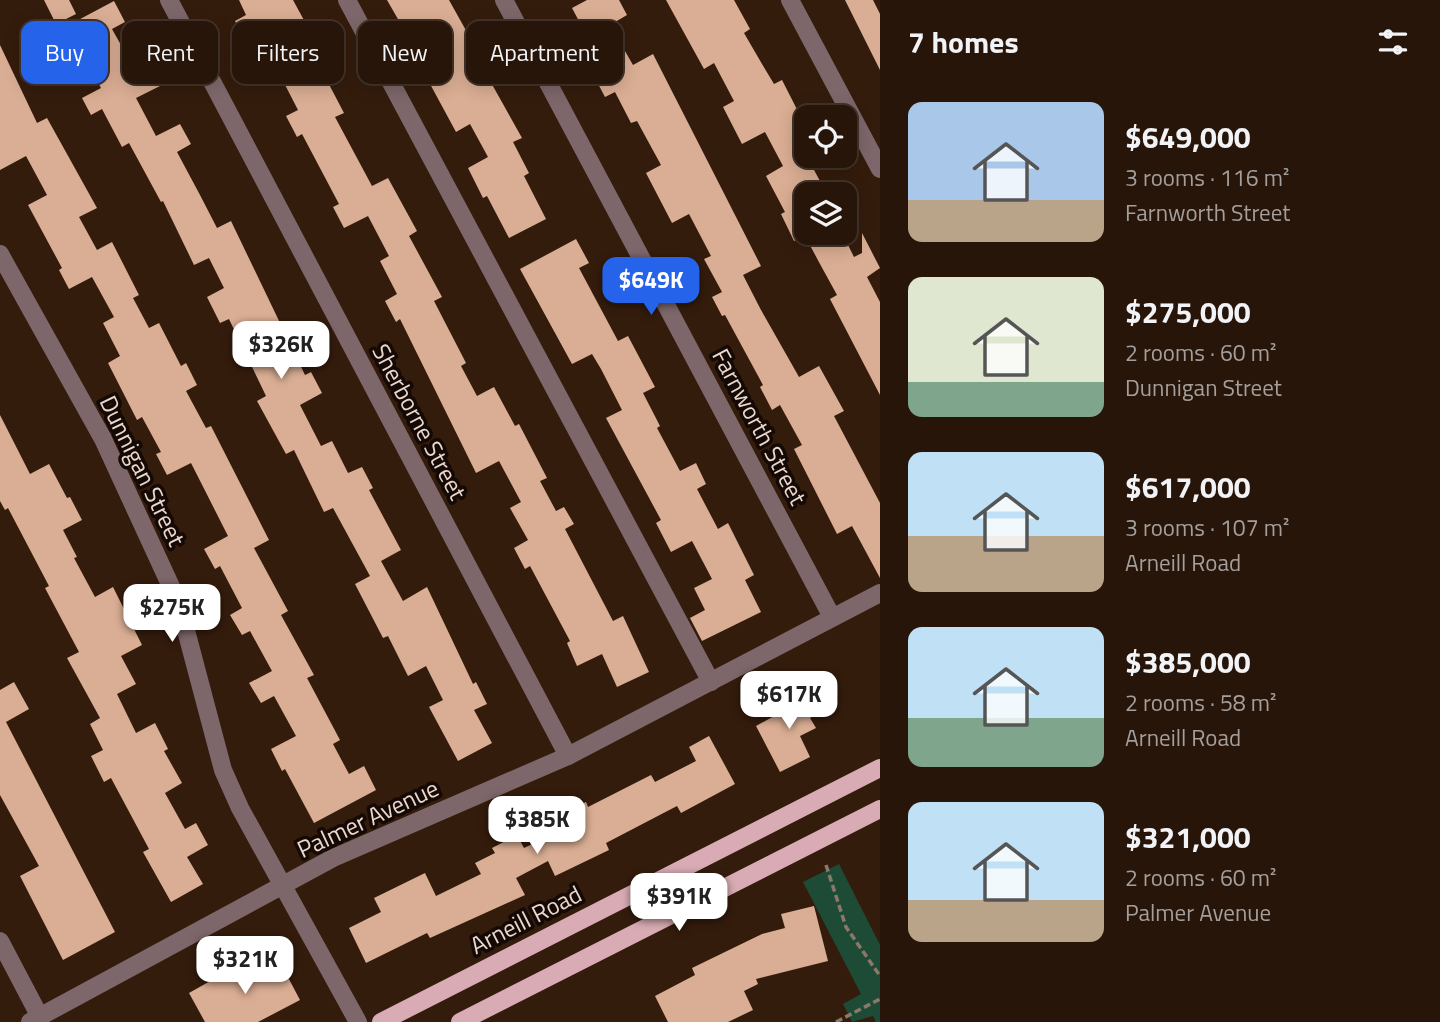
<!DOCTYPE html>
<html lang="en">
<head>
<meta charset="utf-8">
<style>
	body { margin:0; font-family:"Titillium Web",sans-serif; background:#2f1e12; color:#f1f3f6; height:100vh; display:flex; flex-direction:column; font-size:26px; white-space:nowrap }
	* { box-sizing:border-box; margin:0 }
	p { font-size:23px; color:#a49f9c }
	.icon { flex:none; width:38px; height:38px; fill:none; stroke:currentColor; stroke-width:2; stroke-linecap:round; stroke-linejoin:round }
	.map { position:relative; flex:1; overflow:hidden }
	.panel { display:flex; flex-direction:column; background:#271509; width:560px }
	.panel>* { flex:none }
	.banner { position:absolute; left:21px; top:21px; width:665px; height:63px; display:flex; gap:14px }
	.buttons { position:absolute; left:794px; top:105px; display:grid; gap:14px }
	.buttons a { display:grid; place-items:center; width:63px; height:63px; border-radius:14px; background:#271509; box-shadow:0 4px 18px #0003,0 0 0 2px #43342a; font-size:35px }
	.price { position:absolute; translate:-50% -60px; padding:0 16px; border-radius:14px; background:#fff; color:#222; font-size:23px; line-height:46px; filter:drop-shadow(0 2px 4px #0008) }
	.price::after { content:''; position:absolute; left:50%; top:42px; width:21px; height:16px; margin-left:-10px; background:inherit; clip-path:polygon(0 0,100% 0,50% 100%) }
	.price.current { background:#2563eb; color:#fff }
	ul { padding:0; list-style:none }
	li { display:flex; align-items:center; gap:21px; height:175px; padding:0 28px }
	li span { display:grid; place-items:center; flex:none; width:196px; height:140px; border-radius:14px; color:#555 }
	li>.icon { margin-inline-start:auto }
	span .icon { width:84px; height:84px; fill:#fffc; stroke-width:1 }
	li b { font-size:30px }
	h2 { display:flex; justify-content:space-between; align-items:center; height:84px; padding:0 28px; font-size:30px }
	.pill { padding:0 24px; border-radius:14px; background:#271509; box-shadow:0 4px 18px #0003,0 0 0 2px #43342a; font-size:24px; line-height:63px }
	.pill.current { background:#2563eb; color:#fff }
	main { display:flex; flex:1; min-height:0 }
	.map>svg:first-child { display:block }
	.green { fill:#1d4b36 }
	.building { fill:#daae94 }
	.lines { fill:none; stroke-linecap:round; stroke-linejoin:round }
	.path { stroke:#8c776b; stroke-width:3.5; stroke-dasharray:7 3.5; stroke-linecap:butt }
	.minor { stroke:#7d676b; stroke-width:18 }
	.major { stroke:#d9acb5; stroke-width:18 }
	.labels { text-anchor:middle; stroke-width:7; stroke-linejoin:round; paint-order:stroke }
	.street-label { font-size:24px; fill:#ead8cf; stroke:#140904 }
</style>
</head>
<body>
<main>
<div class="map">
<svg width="880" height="1022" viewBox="0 0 880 1022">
	<rect width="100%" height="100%" fill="#341c0c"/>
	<path class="green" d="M839,864l41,81v77h-4l-3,-6 -21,6 -9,-18 18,-10 -58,-112z"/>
	<g class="building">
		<path d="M44,0h25l7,14 -20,10z"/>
		<path d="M239,0h54l25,46 -7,4 33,63 -9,4 37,69 16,-8 29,53 -8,5 33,61 -8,4 32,62 -5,3 16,30 17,-9 21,39 4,-2 28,54 -7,3 16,30 8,-4 10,17 -9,5 48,92 10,-5 26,56 -32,15 -15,-33 -25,12 -10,-23 3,-2 -40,-75 -5,3 -11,-21 14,-8 -18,-32 11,-6 -22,-41 -23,12 -76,-154 -4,3 -11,-21 12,-7 -17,-33 9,-5 -21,-40 -24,12 -11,-21 6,-3 -37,-70 -5,3 -11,-21 12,-6 -17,-33 9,-5 -22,-42 -22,12 -11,-21 11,-6z"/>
		<path d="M387,0h62l24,43 -3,2 52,93 -9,4 16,31 -5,3 22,43 -37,19 -22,-42 -4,2 -15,-30 20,-11 -18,-33 -14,8 -33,-61 -4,2 -9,-15 8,-4z"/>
		<path d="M587,0h32l8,15 -17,10 23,40 20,-11 108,212 -18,9 18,35 38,67 20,-11 25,45 -10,5 46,87v75l-28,-52 -15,8 -43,-85 8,-4 -22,-40 -8,5 -12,-23 3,-2 -38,-70 -3,1 -10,-19 10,-5 -18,-33 7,-3 -22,-42 -17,9 -26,-50 15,-8 -24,-44 -6,2 -16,-31 -10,5 -27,-51 11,-6 -17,-32z"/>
		<path d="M666,0h68l16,29 -6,4 18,31 12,20 8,-4 25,49v28l20,37h-20v39h35l12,24 8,-4v-20l18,35 -13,9 13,25v93l-50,-96 7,-4 -17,-31 -15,-28 -11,5 -13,-27 4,-2 -19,-36 17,-10 -18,-34 -23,12 -19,-37 11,-6 -20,-38 -10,6z"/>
		<path d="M845,0h28l7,14v56z"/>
		<path d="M114,1l11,21 -13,7 23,41 13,-7 12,23 -24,12 20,38 24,-12 11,20 -14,8 23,43 17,33 14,-7 74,154 6,-3 11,21 -22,12 21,41 11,-5 16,32 14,-6 11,21 -4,2 32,60 -20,11 22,40 24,-14 46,97 3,-2 11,22 -13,6 18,33 -34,18 -29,-54 14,-7 -17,-34 -18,10 -20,-40 -5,2 -28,-54 15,-8 -37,-68 -9,4 -30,-62 -8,4 -29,-53 9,-5 -37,-77 -9,4 -13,-26 17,-9 -15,-30 -15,7 -31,-64 -2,1 -32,-59 -7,4 -20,-38 -11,6 -9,-17 19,-10 -34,-62z"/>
		<path d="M0,45l37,78 10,-5 50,90 -18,9 18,33 15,-8 27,53 -6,3 16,30 10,-5 22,43 5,-3 11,22 -11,6 20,37 5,-2 58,114 -15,8 34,63 -7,4 33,60 -7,3 33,62 -7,4 16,30 15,-8 12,24 -62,33 -29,-54 -3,2 -11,-22 25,-13 -22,-40 -13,7 -12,-20 23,-12 -22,-40 -8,4 -12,-20 12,-7 -22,-42 -5,3 -11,-20 24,-13 -37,-73 -24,12 -11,-21 5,-2 -19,-35 -5,3 -29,-57 12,-7 -17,-33 11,-6 -22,-40 -23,12 -10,-19 3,-2 -34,-63 19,-10 -21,-39 -26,14z"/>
		<path d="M576,239l13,24 -10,5 39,73 10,-5 27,51 -12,6 17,33 -3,2 23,43 16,-8 10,21 -9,5 21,40 10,-6 26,52 -9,5 16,32 -59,29 -12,-23 15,-8 -11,-22 18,-9 -20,-38 -21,11 -15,-29 5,-3 -55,-102 16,-8 -21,-41 -9,-15 -20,10 -52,-95z"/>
		<path d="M0,415l30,59 19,-10 18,34 3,-1 12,23 -19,10 14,27 -3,1 21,39 18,-10 29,58 -21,11 15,28 -19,10 19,39 19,-10 13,26 -4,2 18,32 -17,10 20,36 11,-6 12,22 -21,12 16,27 -32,18 -28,-50 6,-3 -38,-71 -7,4 -13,-26 12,-6 -13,-26 10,-6 -33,-60 12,-6 -34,-64 4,-2 -41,-78 -3,2 -5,-9z"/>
		<path d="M14,682l15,27 -23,13 109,210 -52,28 -43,-84 19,-10 -39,-71v-105z"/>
		<path d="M805,689l13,24 -8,5 6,10 -16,8 10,21 -30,15 -24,-46 31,-17 -4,-9z"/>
		<path d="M709,736l26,48 -54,29 -4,-7 -71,37 3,7 -54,26 -7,-15 -32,17 9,17 -95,43 -3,-5 -61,30 -17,-35 32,-16 -7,-14 51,-25 11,23 45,-22 -6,-11 20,-10 -3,-5 25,-13 7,13 47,-23 -6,-13 21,-10 2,5 63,-32 4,7 41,-21 -7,-14z"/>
		<path d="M814,906l14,55 -72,18 2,5 -14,7 9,19 -25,12h-60l-13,-26 40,-21 -3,-7 70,-34 23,-6 -4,-14z"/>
		<path d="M244,962l8,17 29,-15 19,36 -42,22h-53l-16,-29z"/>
	</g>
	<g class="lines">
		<g class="path">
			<path d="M826,865l20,62 34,49"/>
			<path d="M836,1022l44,-23"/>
		</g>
		<g class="minor">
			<path d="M169,0l399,756"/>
			<path d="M347,0l364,682"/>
			<path d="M504,0l328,617"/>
			<path d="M790,0l90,169"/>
			<path d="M0,254l103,185 76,165 44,166 17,38 118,214"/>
			<path d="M0,941l40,76"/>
			<path d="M30,1022l303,-164 235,-102 312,-163"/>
		</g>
		<g class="major">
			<path d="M381,1022l499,-254"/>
			<path d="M460,1022l420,-213"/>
		</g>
	</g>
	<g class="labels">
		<g class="street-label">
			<text transform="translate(419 422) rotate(62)" y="8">Sherborne Street</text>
			<text transform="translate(759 427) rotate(62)" y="8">Farnworth Street</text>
			<text transform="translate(142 471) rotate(64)" y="8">Dunnigan Street</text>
			<text transform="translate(368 819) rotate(-25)" y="8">Palmer Avenue</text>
			<text transform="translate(526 920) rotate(-27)" y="8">Arneill Road</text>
		</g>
	</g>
</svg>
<div class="buttons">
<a><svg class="icon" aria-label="locate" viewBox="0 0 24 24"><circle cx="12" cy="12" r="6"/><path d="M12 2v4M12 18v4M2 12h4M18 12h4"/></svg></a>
<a><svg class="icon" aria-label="layers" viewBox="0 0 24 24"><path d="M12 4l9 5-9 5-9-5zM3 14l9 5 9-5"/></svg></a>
</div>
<b class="price current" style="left:651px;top:317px">$649K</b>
<b class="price" style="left:281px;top:381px">$326K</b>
<b class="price" style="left:172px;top:644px">$275K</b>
<b class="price" style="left:789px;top:731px">$617K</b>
<b class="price" style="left:537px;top:856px">$385K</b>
<b class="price" style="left:679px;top:933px">$391K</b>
<b class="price" style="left:245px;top:996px">$321K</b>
<div class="banner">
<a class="pill current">Buy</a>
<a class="pill">Rent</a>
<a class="pill">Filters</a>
<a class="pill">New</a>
<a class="pill">Apartment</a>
</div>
</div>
<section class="panel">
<h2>7 homes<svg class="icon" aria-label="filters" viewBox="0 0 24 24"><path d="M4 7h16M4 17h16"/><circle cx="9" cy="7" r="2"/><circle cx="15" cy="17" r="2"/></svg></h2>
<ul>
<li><span style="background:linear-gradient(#a9c7e8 70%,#b9a48a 0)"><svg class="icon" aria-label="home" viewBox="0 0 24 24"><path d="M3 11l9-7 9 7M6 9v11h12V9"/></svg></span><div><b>$649,000</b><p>3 rooms · 116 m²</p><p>Farnworth Street</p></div></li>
<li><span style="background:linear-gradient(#dfe7d0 75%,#7fa58c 0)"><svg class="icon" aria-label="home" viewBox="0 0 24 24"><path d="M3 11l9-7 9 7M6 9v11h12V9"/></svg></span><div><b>$275,000</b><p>2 rooms · 60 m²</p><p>Dunnigan Street</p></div></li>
<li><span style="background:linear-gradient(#bfe0f5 60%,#b9a48a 0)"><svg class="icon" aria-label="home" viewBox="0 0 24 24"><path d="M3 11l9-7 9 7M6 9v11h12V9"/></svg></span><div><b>$617,000</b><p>3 rooms · 107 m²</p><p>Arneill Road</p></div></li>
<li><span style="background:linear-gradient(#bfe0f5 65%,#7fa58c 0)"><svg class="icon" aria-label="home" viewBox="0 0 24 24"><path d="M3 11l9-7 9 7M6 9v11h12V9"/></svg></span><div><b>$385,000</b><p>2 rooms · 58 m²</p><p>Arneill Road</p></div></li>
<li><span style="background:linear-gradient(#bfe0f5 70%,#b9a48a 0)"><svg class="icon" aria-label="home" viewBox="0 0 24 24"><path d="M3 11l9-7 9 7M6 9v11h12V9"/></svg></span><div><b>$321,000</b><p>2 rooms · 60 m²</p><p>Palmer Avenue</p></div></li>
</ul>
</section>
</main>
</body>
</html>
